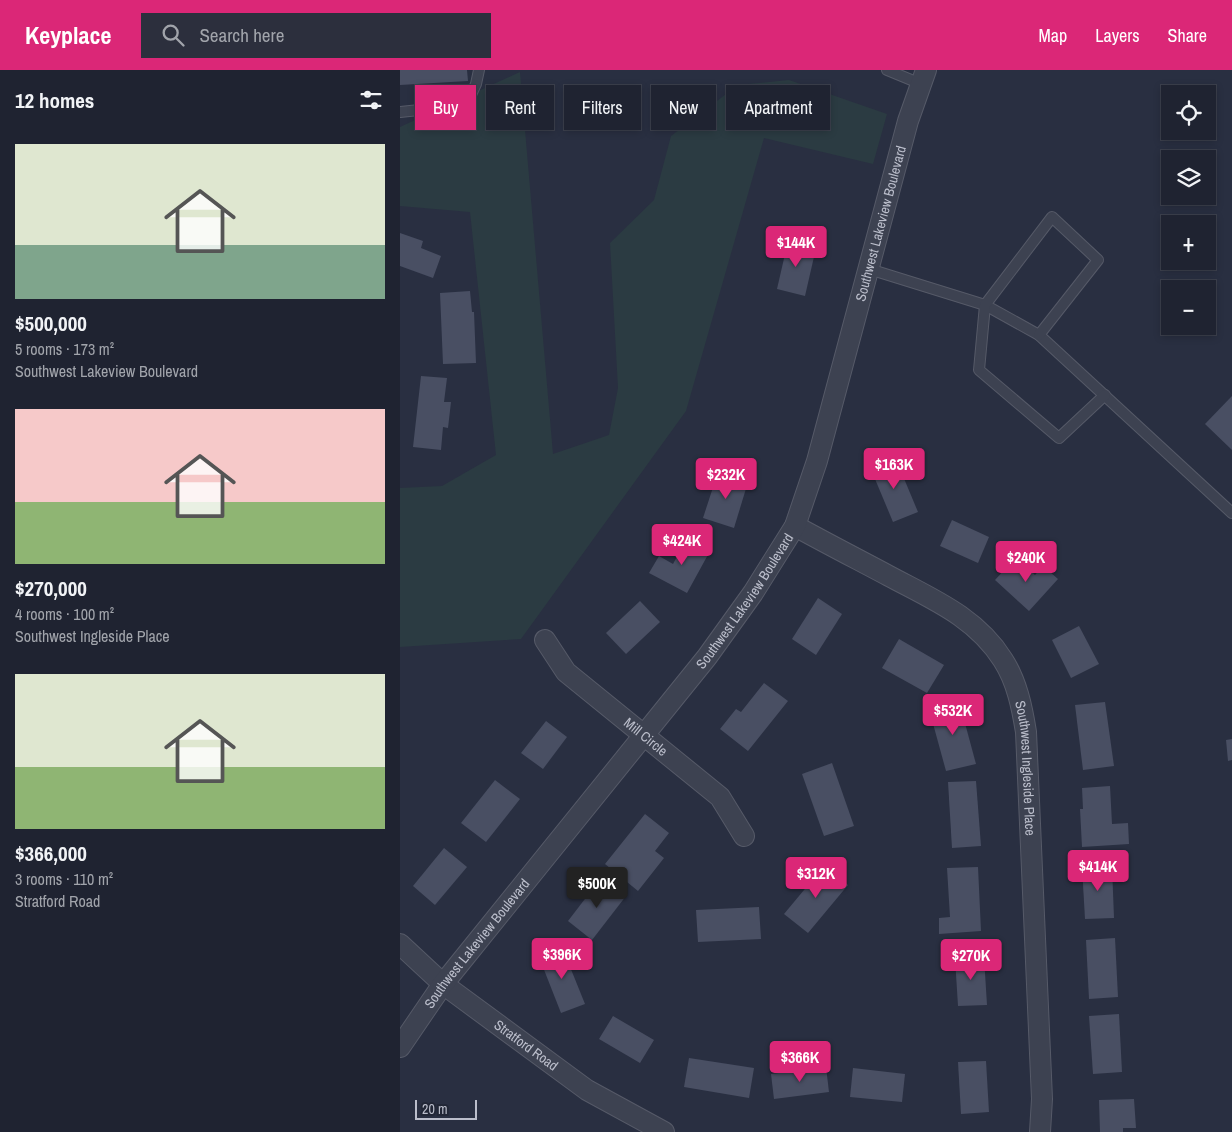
<!DOCTYPE html>
<html lang="en">
<head>
<meta charset="utf-8">
<style>
	body { margin:0; font-family:"Archivo Narrow",sans-serif; background:#2c2f3d; color:#f1f3f6; height:100vh; display:flex; flex-direction:column; font-size:19px; white-space:nowrap }
	* { box-sizing:border-box; margin:0 }
	p { font-size:16px; color:#a1a4ab }
	.icon { flex:none; width:28px; height:28px; fill:none; stroke:currentColor; stroke-width:2; stroke-linecap:round; stroke-linejoin:round }
	.map { position:relative; flex:1; overflow:hidden }
	.details { display:flex; flex-direction:column; background:#1f2331; width:400px }
	.details>* { flex:none }
	.guide { position:absolute; left:15px; top:15px; width:475px; height:45px; display:flex; gap:10px }
	.buttons { position:absolute; left:761px; top:15px; display:grid; gap:10px }
	.buttons a { display:grid; place-items:center; width:55px; height:55px; border-radius:0px; background:#1f2331; box-shadow:0 2px 8px #0003,0 0 0 1px #3c404d; font-size:25px }
	.scale { position:absolute; left:15px; bottom:12px; width:62px; box-sizing:border-box; padding-left:5px; border:2px solid #bbbecb; border-top:0; font-size:14px; line-height:18px; white-space:nowrap; color:#bbbecb; -webkit-text-stroke:4px #222736; paint-order:stroke }
	.price { position:absolute; translate:-50% -42px; padding:0 11px; border-radius:5px; background:#db2777; color:#fff; font-size:16px; line-height:32px; filter:drop-shadow(0 1px 2px #0008) }
	.price::after { content:''; position:absolute; left:50%; top:30px; width:15px; height:11px; margin-left:-8px; background:inherit; clip-path:polygon(0 0,100% 0,50% 100%) }
	.price.selected { background:#222; color:#fff }
	ul { padding:0; list-style:none }
	li { display:grid; align-content:center; gap:10px; height:265px; padding:0 15px }
	li span { display:grid; place-items:center; height:155px; border-radius:0px; color:#555 }
	li>.icon { margin-inline-start:auto }
	span .icon { width:90px; height:90px; fill:#fffc; stroke-width:1 }
	li b { font-size:21px }
	h2 { display:flex; justify-content:space-between; align-items:center; height:60px; padding:0 15px; font-size:21px }
	.chip { padding:0 18px; border-radius:0px; background:#1f2331; box-shadow:0 2px 8px #0003,0 0 0 1px #3c404d; font-size:18px; line-height:45px }
	.chip.selected { background:#db2777; color:#fff }
	header { display:flex; align-items:center; gap:30px; box-sizing:border-box; height:70px; padding:0 25px; background:#db2777; color:#fff }
	header strong { font-size:24px }
	nav { display:flex; gap:28px; margin-inline-start:auto; font-size:18px }
	.search { width:350px; height:45px; background:#2c2f3d; display:flex; align-items:center; gap:12px; box-sizing:border-box; padding:0 18px; border-radius:0px; color:#a1a4ab; font-size:19px }
	main { display:flex; flex:1; min-height:0 }
	.map>svg:first-child { display:block }
	.green { fill:#2b3b42 }
	.building { fill:#494f63 }
	.lines { fill:none; stroke-linecap:round; stroke-linejoin:round }
	.service-casing { stroke:#565a68; stroke-width:12 }
	.minor-casing { stroke:#565a68; stroke-width:22 }
	.service { stroke:#3d4251; stroke-width:10 }
	.minor { stroke:#3d4251; stroke-width:20 }
	.labels { text-anchor:middle; stroke-width:4.5; stroke-linejoin:round; paint-order:stroke }
	.street-label { font-size:14px; fill:#bbbecb; stroke:#222736 }
</style>
</head>
<body>
<header>
<strong>Keyplace</strong>
<div class="search"><svg class="icon" aria-label="search" viewBox="0 0 24 24"><circle cx="10" cy="10" r="6"/><path d="M15 15l6 6"/></svg>Search here</div>
<nav><a>Map</a><a>Layers</a><a>Share</a></nav>
</header>
<main>
<section class="details">
<h2>12 homes<svg class="icon" aria-label="filters" viewBox="0 0 24 24"><path d="M4 7h16M4 17h16"/><circle cx="9" cy="7" r="2"/><circle cx="15" cy="17" r="2"/></svg></h2>
<ul>
<li><span style="background:linear-gradient(#dfe7d0 65%,#7fa58c 0)"><svg class="icon" aria-label="home" viewBox="0 0 24 24"><path d="M3 11l9-7 9 7M6 9v11h12V9"/></svg></span><div><b>$500,000</b><p>5 rooms · 173 m²</p><p>Southwest Lakeview Boulevard</p></div></li>
<li><span style="background:linear-gradient(#f6c9c9 60%,#8fb573 0)"><svg class="icon" aria-label="home" viewBox="0 0 24 24"><path d="M3 11l9-7 9 7M6 9v11h12V9"/></svg></span><div><b>$270,000</b><p>4 rooms · 100 m²</p><p>Southwest Ingleside Place</p></div></li>
<li><span style="background:linear-gradient(#dfe7d0 60%,#8fb573 0)"><svg class="icon" aria-label="home" viewBox="0 0 24 24"><path d="M3 11l9-7 9 7M6 9v11h12V9"/></svg></span><div><b>$366,000</b><p>3 rooms · 110 m²</p><p>Stratford Road</p></div></li>
</ul>
</section>
<div class="map">
<svg width="832" height="1062" viewBox="0 0 832 1062">
	<rect width="100%" height="100%" fill="#292f41"/>
	<path class="green" d="M120,2l33,382 56,-19 9,-47 -8,-145 44,-43 17,-64 67,-51 51,-5 98,34 -14,50 -109,-26 -78,273 -165,228 -121,8v-159l42,-2 54,-31 -26,-243 -70,-6v-79z"/>
	<g class="building">
		<path d="M0,0h67l1,11 -68,4z"/>
		<path d="M0,163l23,8 -2,7 20,8 -8,22 -33,-12z"/>
		<path d="M388,171l28,7 -11,48 -28,-7z"/>
		<path d="M70,221l2,21h2l2,51 -33,1 -3,-71z"/>
		<path d="M21,306l26,2 -3,24h7l-3,26 -5,-1 -2,23 -28,-3z"/>
		<path d="M832,326v54l-27,-26z"/>
		<path d="M495,387l23,55 -25,10 -23,-55z"/>
		<path d="M318,402l30,10 -14,46 -31,-10z"/>
		<path d="M552,450l37,17 -11,26 -38,-17z"/>
		<path d="M287,468l23,13 -23,42 -38,-20 10,-17 14,8z"/>
		<path d="M616,487l19,18 8,-9 15,13 -29,32 -34,-31z"/>
		<path d="M418,528l24,16 -26,41 -24,-16z"/>
		<path d="M240,531l20,21 -34,32 -20,-21z"/>
		<path d="M679,556l20,38 -28,14 -19,-38z"/>
		<path d="M499,569l45,26 -17,28 -45,-25z"/>
		<path d="M364,613l24,18 -40,50 -28,-22 16,-20 5,3z"/>
		<path d="M559,631l17,63 -30,7 -17,-62z"/>
		<path d="M705,632l9,64 -31,4 -8,-65z"/>
		<path d="M146,651l21,16 -24,32 -22,-16z"/>
		<path d="M832,669v21l-4,1 -2,-21z"/>
		<path d="M432,693l22,63 -30,10 -22,-62z"/>
		<path d="M95,710l25,19 -34,43 -25,-19z"/>
		<path d="M576,711l5,65 -29,2 -4,-66z"/>
		<path d="M710,716l2,38 16,-1 1,21 -47,3 -2,-38h3l-1,-21z"/>
		<path d="M245,744l24,19 -14,18 9,7 -26,33 -33,-27z"/>
		<path d="M44,778l23,19 -32,38 -22,-19z"/>
		<path d="M424,796l24,19 -40,48 -24,-19z"/>
		<path d="M712,796l2,52 -29,1 -3,-52z"/>
		<path d="M578,797l3,64 -42,3v-16l11,-1 -3,-49z"/>
		<path d="M201,808l25,18 -34,44 -24,-19z"/>
		<path d="M359,837l2,32 -63,3 -2,-32z"/>
		<path d="M715,868l3,59 -29,2 -3,-59z"/>
		<path d="M162,877l23,57 -24,9 -22,-56z"/>
		<path d="M584,887l3,48 -29,1 -3,-48z"/>
		<path d="M719,944l3,58 -29,2 -4,-58z"/>
		<path d="M213,946l41,24 -14,23 -41,-24z"/>
		<path d="M289,988l65,10 -5,30 -65,-11z"/>
		<path d="M586,991l3,51 -28,2 -3,-52z"/>
		<path d="M426,997l3,25 -55,7 -3,-25z"/>
		<path d="M453,998l52,6 -3,28 -52,-5z"/>
		<path d="M734,1029l2,29h-13v4h-23l-1,-32z"/>
	</g>
	<g class="lines">
		<defs>
			<g id="service">
				<path d="M487,0l34,14"/>
				<path d="M0,42l57,-6 13,-9 6,-13 3,-14"/>
				<path d="M469,199l116,36 54,30 193,178"/>
				<path d="M639,265l59,-75 -46,-43 -67,88 -6,65 80,68 46,-43"/>
			</g>
			<g id="minor">
				<path id="s1" d="M395,456c31,17 62,33 94,50 43,23 87,41 114,84 14,22 19,47 23,72l16,367 -2,33"/>
				<path id="s2" d="M145,570l21,32 154,125 24,39"/>
				<path id="s3" d="M0,874l43,40 144,106 77,42"/>
				<path id="s4" d="M0,977l43,-63 264,-327 46,-64 42,-67 22,-65 91,-340 18,-51"/>
			</g>
		</defs>
		<use href="#service" class="service-casing"/>
		<use href="#minor" class="minor-casing"/>
		<use href="#service" class="service"/>
		<use href="#minor" class="minor"/>
	</g>
	<g class="labels">
		<g class="street-label">
			<text dy="5" stroke="none"><textPath href="#s4" startOffset="969">Southwest Lakeview Boulevard</textPath></text>
			<text dy="5" stroke="none"><textPath href="#s4" startOffset="564">Southwest Lakeview Boulevard</textPath></text>
			<text dy="5" stroke="none"><textPath href="#s2" startOffset="141">Mill Circle</textPath></text>
			<text dy="5" stroke="none"><textPath href="#s1" startOffset="362">Southwest Ingleside Place</textPath></text>
			<text dy="5" stroke="none"><textPath href="#s4" startOffset="129">Southwest Lakeview Boulevard</textPath></text>
			<text dy="5" stroke="none"><textPath href="#s3" startOffset="162">Stratford Road</textPath></text>
		</g>
	</g>
</svg>
<div class="buttons">
<a><svg class="icon" aria-label="locate" viewBox="0 0 24 24"><circle cx="12" cy="12" r="6"/><path d="M12 2v4M12 18v4M2 12h4M18 12h4"/></svg></a>
<a><svg class="icon" aria-label="layers" viewBox="0 0 24 24"><path d="M12 4l9 5-9 5-9-5zM3 14l9 5 9-5"/></svg></a>
<a>+</a>
<a>−</a>
</div>
<div class="scale">20 m</div>
<b class="price" style="left:396px;top:198px">$144K</b>
<b class="price" style="left:494px;top:420px">$163K</b>
<b class="price" style="left:326px;top:430px">$232K</b>
<b class="price" style="left:282px;top:496px">$424K</b>
<b class="price" style="left:626px;top:513px">$240K</b>
<b class="price" style="left:553px;top:666px">$532K</b>
<b class="price" style="left:698px;top:822px">$414K</b>
<b class="price" style="left:416px;top:829px">$312K</b>
<b class="price selected" style="left:197px;top:839px">$500K</b>
<b class="price" style="left:162px;top:910px">$396K</b>
<b class="price" style="left:571px;top:911px">$270K</b>
<b class="price" style="left:400px;top:1013px">$366K</b>
<div class="guide">
<a class="chip selected">Buy</a>
<a class="chip">Rent</a>
<a class="chip">Filters</a>
<a class="chip">New</a>
<a class="chip">Apartment</a>
</div>
</div>
</main>
</body>
</html>
